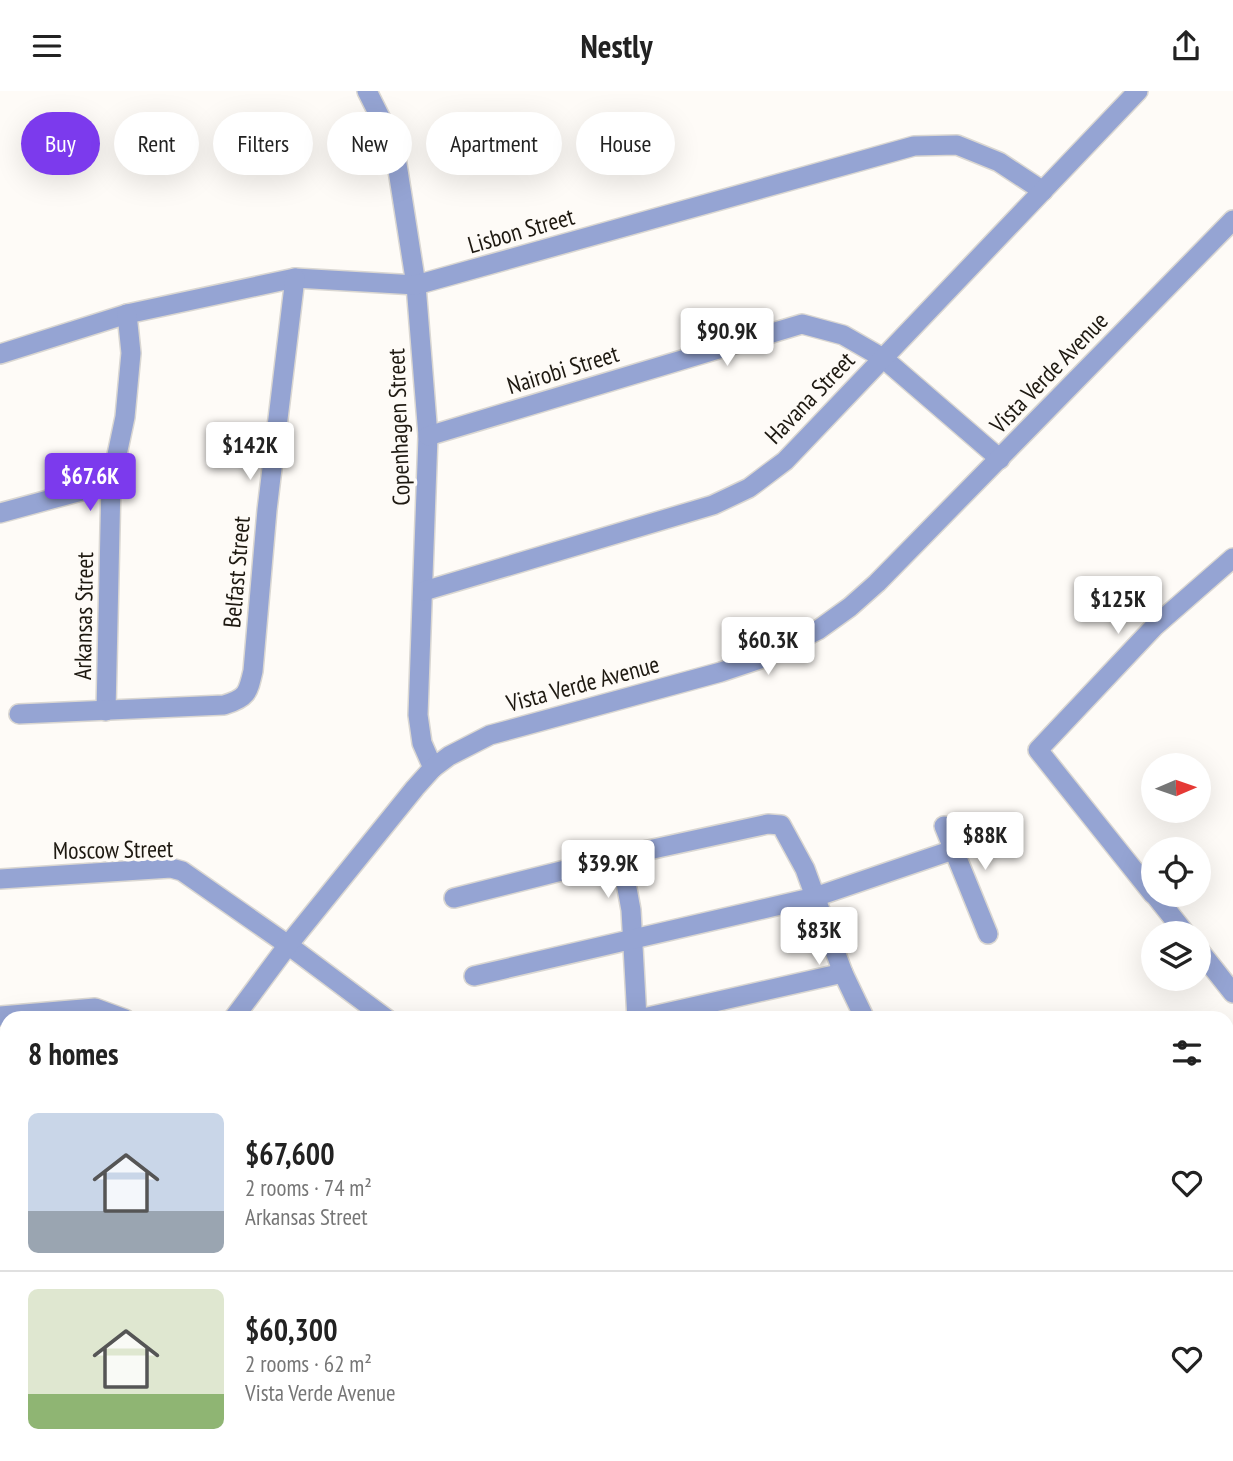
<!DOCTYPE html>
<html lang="en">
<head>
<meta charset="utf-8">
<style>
	body { margin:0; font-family:"PT Sans Narrow",sans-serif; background:#f6f6f6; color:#222; height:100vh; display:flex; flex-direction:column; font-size:26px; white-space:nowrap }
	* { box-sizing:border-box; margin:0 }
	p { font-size:23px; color:#767676 }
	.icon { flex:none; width:38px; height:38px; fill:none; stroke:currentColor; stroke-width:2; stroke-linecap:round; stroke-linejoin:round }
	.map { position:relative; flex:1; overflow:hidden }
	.side { position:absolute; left:0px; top:920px; width:1234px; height:450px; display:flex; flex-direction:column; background:#fff; border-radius:21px 21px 0 0; box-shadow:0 7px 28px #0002 }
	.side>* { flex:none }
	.top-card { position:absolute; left:21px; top:21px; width:700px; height:63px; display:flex; gap:14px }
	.needle { width:46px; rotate:88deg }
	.tools { position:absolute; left:1141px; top:662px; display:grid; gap:14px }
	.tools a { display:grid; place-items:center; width:70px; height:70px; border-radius:50%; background:#fff; box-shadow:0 7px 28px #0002; font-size:35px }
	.price { position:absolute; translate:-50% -60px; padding:0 16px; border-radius:7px; background:#fff; color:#222; font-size:23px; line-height:46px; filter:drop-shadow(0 2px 4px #0008) }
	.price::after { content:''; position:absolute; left:50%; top:42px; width:21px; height:16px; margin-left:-10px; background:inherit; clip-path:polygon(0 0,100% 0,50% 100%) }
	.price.current { background:#7c3aed; color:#fff }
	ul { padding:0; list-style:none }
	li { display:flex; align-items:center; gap:21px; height:175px; padding:0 28px }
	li+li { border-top:2px solid #e0e0e0 }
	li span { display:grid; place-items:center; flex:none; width:196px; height:140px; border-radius:10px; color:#555 }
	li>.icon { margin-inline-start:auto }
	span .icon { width:84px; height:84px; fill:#fffc; stroke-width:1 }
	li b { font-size:30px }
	h2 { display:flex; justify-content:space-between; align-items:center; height:84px; padding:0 28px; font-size:30px }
	.tag { padding:0 24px; border-radius:32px; background:#fff; box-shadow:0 7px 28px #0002; font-size:24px; line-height:63px }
	.tag.current { background:#7c3aed; color:#fff }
	header { display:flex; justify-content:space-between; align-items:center; height:91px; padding:0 28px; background:#fff; font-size:32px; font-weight:700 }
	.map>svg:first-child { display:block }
	.building { fill:#edddc9; stroke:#ad9d8a; stroke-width:2 }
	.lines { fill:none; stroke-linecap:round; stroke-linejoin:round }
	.minor-casing { stroke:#dad7d2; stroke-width:22 }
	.tertiary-casing { stroke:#dad7d2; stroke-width:22 }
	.minor { stroke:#95a4d3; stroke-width:19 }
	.tertiary { stroke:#95a4d3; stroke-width:19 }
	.labels { text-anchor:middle; stroke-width:7; stroke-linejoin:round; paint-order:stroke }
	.street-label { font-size:24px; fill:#1e1911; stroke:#fefbf7 }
</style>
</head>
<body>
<header><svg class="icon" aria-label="menu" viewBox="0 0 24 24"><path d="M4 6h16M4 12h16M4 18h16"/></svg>Nestly<svg class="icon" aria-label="share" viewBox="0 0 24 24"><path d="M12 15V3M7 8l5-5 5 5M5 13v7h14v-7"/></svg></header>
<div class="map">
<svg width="1233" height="1370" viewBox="0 0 1233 1370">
	<rect width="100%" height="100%" fill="#fefbf7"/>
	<path class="building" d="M0,1135h6l1,64h-7z"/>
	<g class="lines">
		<defs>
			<g id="minor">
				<path d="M367,0l27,54 22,140 12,151 -10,279 4,28 11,25"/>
				<path d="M0,263l127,-40 168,-36 121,7 498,-139 43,-1 42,17 44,29"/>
				<path d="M428,345l374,-112 41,11 40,23 117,101"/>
				<path d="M0,422l111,-30"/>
				<path d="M424,500l289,-86 36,-17 36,-27 353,-370"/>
				<path d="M106,620l5,-228 14,-66 6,-64 -4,-39"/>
				<path d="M19,623l205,-9c23,-7 24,-12 29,-34l14,-161 28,-232"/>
				<path d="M944,735l44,108"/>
				<path d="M621,765l10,54 6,109"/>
				<path d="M0,788l171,-11 11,3 106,74 99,74"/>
				<path d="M1153,803l-115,-144 117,-124 78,-68"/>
				<path d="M1154,803l31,39"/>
				<path d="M454,807l167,-42 147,-32 13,1 24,44 38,104 22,46"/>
				<path d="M1199,859l34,43"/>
				<path d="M474,885l341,-79 138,-47"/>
				<path d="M0,925l95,-8 30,11"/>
				<path d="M639,928l204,-46"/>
				<path d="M1227,1024l6,-3"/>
				<path d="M0,1253h7"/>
				<path d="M1227,1328h6"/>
				<path d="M532,1363v7"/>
				<path d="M706,1363v7"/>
				<path d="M1152,1363l3,7"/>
				<path d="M83,1370v-7"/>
				<path d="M237,1370v-7"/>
				<path d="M380,1370v-7"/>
				<path d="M898,1370v-7"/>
				<path d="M1091,1370v-7"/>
			</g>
			<g id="tertiary">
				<path d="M233,928l55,-74 127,-157 18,-20 16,-12 41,-21 231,-63 39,-13 58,-29 32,-23 27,-24 356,-363"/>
				<path d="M0,1094l7,-1"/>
			</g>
		</defs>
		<use href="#minor" class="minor-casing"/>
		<use href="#tertiary" class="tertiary-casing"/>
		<use href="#minor" class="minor"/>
		<use href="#tertiary" class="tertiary"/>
	</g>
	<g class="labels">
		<g class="street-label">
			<text transform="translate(521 140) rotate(-16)" y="8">Lisbon Street</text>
			<text transform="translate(563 279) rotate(-17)" y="8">Nairobi Street</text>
			<text transform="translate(1049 282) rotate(-46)" y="8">Vista Verde Avenue</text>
			<text transform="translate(810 307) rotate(-46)" y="8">Havana Street</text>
			<text transform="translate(399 336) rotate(-92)" y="8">Copenhagen Street</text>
			<text transform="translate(237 481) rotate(-85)" y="8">Belfast Street</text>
			<text transform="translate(84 525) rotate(-89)" y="8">Arkansas Street</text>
			<text transform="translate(583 593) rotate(-15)" y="8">Vista Verde Avenue</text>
			<text transform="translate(113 759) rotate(-1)" y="8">Moscow Street</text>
		</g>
	</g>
</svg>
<div class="tools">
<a><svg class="needle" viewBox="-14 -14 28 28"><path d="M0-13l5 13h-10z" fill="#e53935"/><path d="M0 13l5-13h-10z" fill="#767676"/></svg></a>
<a><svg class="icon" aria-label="locate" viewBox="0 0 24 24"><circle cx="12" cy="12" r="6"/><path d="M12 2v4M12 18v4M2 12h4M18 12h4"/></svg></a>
<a><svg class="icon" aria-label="layers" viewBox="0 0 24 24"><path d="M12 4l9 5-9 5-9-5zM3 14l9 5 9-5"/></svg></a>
</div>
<b class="price" style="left:727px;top:277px">$90.9K</b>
<b class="price" style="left:250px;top:391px">$142K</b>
<b class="price current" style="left:90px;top:422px">$67.6K</b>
<b class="price" style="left:1118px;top:545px">$125K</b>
<b class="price" style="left:768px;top:586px">$60.3K</b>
<b class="price" style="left:985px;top:781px">$88K</b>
<b class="price" style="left:608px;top:809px">$39.9K</b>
<b class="price" style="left:819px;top:876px">$83K</b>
<div class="top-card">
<a class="tag current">Buy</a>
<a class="tag">Rent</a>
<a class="tag">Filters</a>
<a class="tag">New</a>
<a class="tag">Apartment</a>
<a class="tag">House</a>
</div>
<section class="side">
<h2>8 homes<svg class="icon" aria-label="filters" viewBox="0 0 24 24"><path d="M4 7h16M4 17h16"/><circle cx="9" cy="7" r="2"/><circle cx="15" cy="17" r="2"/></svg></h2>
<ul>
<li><span style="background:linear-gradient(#c9d6e8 70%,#9aa5b1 0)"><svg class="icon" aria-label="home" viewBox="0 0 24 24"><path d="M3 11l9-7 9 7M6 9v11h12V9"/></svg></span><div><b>$67,600</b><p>2 rooms · 74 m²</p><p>Arkansas Street</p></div><svg class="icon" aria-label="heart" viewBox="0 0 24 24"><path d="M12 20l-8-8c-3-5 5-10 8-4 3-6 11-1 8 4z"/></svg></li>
<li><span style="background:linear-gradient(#dfe7d0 75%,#8fb573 0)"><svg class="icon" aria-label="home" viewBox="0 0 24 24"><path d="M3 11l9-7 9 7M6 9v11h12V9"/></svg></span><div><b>$60,300</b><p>2 rooms · 62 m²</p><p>Vista Verde Avenue</p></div><svg class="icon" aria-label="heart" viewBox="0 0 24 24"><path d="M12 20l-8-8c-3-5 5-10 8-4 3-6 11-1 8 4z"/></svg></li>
</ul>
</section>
</div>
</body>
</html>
